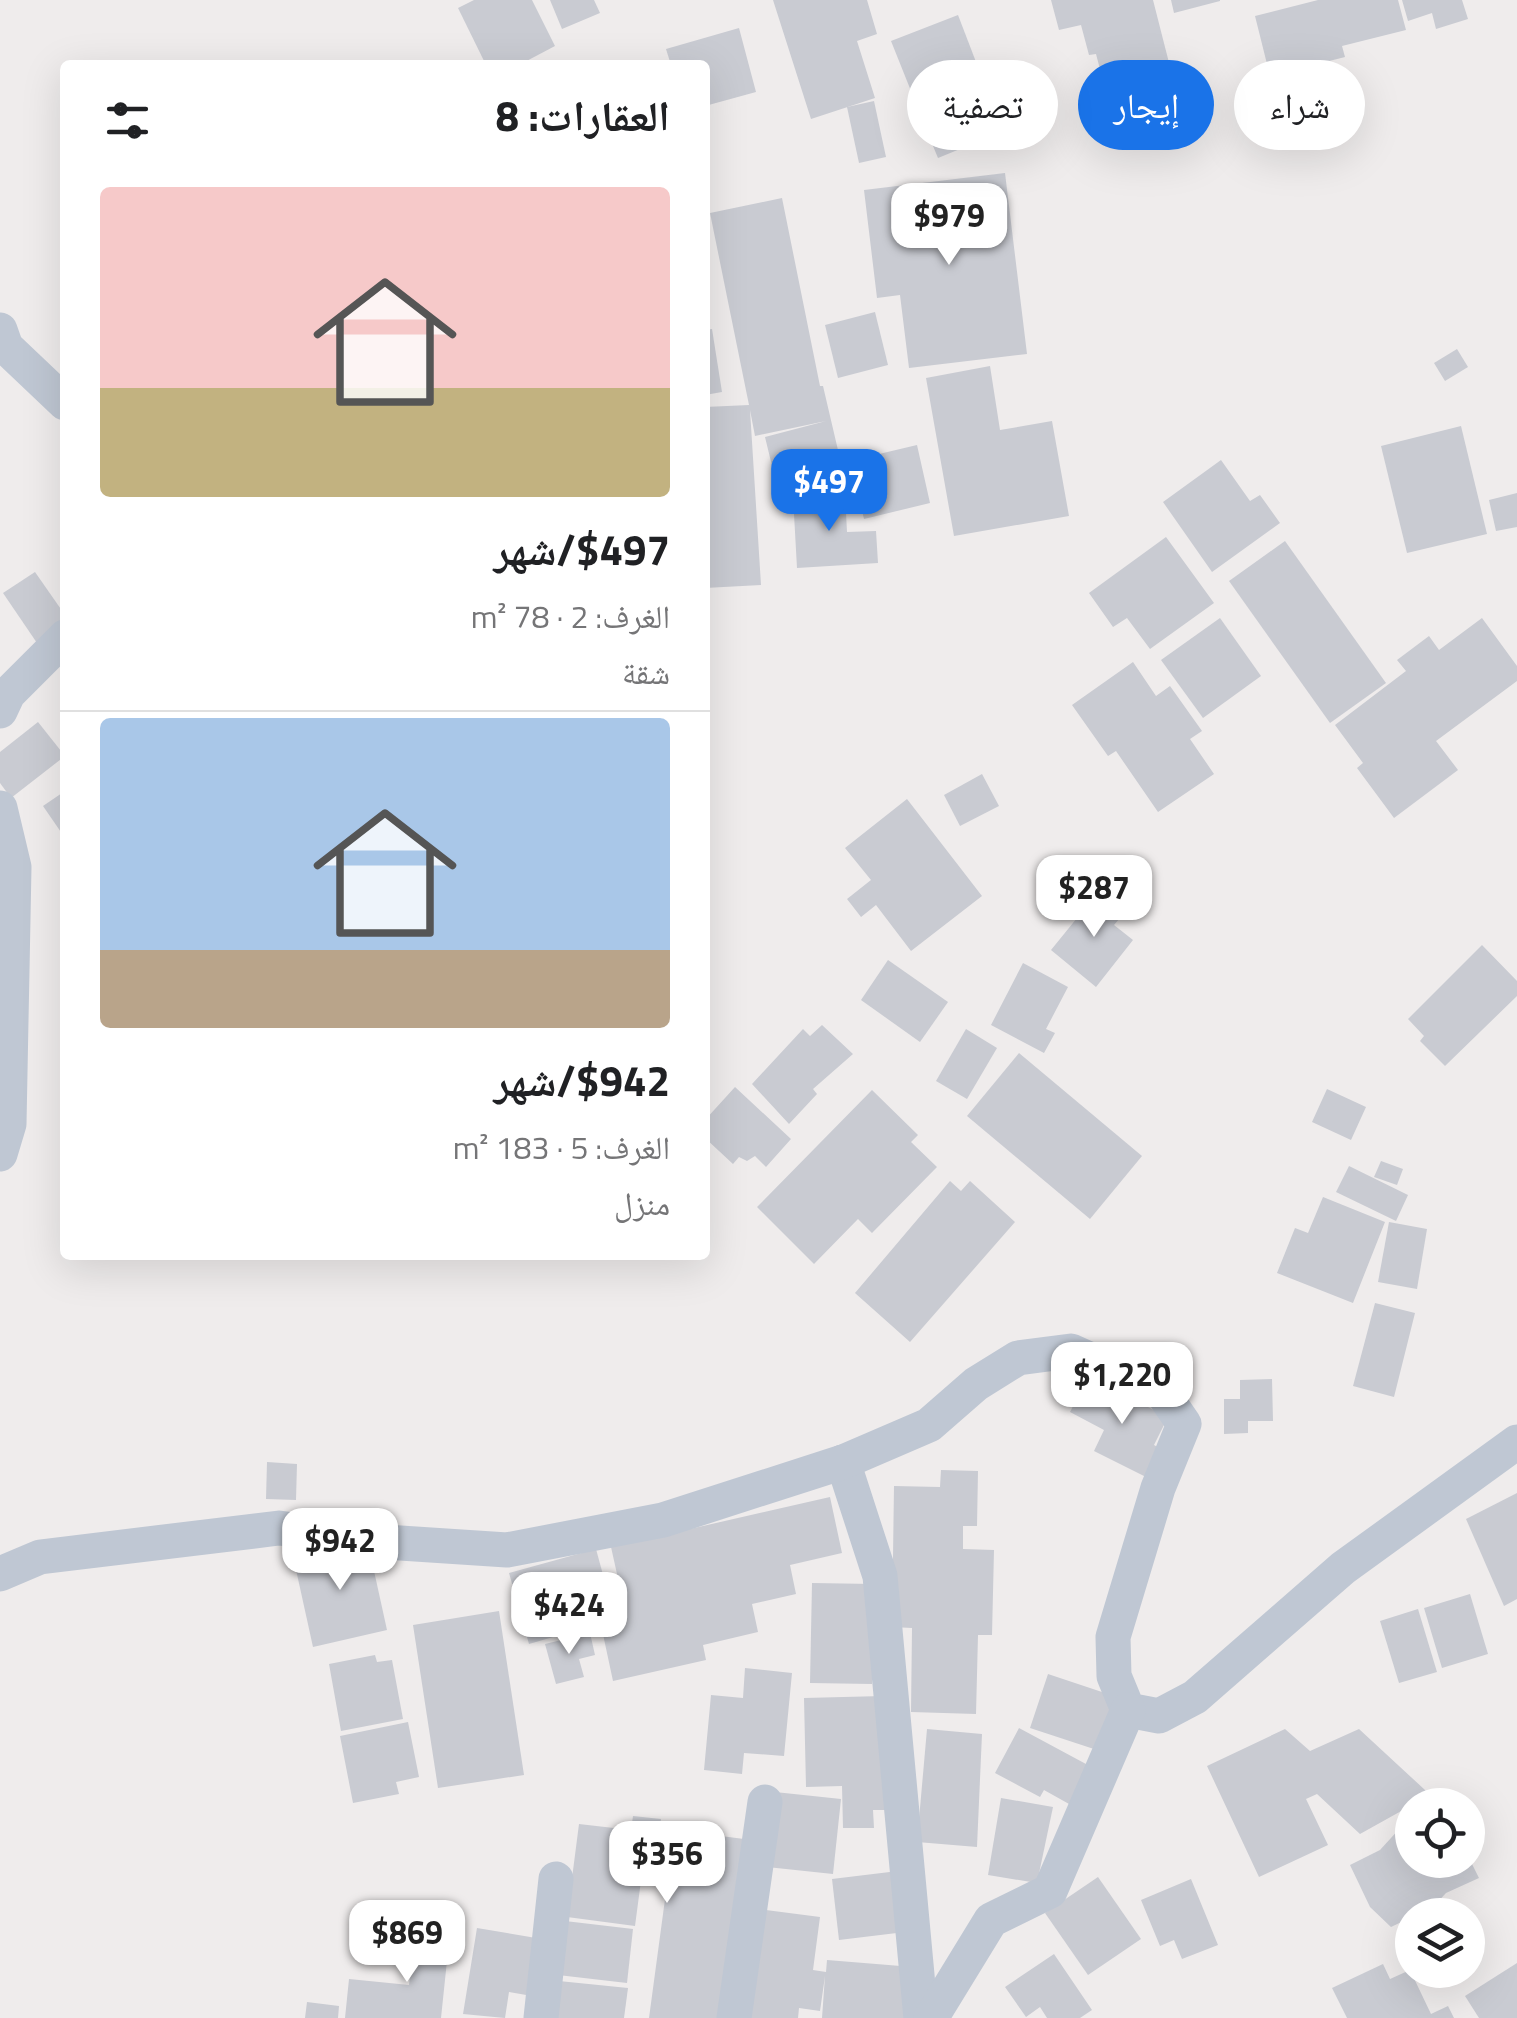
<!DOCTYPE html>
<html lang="ar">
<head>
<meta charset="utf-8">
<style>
	body { margin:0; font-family:"Titillium Web","Noto Naskh Arabic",sans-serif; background:#f2f2f2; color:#202124; direction:rtl; height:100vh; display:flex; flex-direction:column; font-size:38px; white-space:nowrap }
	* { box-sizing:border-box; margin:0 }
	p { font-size:32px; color:#757577 }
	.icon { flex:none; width:55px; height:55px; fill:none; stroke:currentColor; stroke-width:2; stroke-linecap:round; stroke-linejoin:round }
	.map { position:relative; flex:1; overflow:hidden; direction:ltr }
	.sheet { position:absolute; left:60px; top:60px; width:650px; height:1200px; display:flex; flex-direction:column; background:#fff; border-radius:10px; box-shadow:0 10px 40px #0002; direction:rtl }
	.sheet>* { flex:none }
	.hud { position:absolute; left:740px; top:60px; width:625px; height:90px; direction:rtl; display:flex; gap:20px }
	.tools { position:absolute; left:1395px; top:1788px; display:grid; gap:20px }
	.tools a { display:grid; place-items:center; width:90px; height:90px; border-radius:50%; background:#fff; box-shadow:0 10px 40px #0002; font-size:50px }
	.price { position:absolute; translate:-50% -85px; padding:0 22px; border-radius:20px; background:#fff; color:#222; font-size:32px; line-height:65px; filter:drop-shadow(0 2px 5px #0008) }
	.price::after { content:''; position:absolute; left:50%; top:60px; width:30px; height:22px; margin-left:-15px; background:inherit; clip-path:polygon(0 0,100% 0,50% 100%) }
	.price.on { background:#1a73e8; color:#fff }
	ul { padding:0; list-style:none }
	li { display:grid; align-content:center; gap:20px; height:530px; padding:0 40px }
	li+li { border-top:2px solid #e0e0e0 }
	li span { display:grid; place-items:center; height:310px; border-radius:10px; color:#555 }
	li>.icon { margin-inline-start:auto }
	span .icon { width:180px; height:180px; fill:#fffc; stroke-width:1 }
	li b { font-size:42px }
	h2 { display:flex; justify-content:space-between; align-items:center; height:120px; padding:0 40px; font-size:42px }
	.pill { padding:0 35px; border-radius:45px; background:#fff; box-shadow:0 10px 40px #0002; font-size:35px; line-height:90px }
	.pill.on { background:#1a73e8; color:#fff }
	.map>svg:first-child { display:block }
	.building { fill:#c9cbd2 }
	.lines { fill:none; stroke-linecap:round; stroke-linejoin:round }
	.minor { stroke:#bfc7d3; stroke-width:35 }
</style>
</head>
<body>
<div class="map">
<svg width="1517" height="2018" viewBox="0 0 1517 2018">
	<rect width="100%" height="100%" fill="#efecec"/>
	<g class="building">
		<path d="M474,0h58l23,46 -36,19h-33l-28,-57z"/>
		<path d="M550,0h44l6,13 -38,16z"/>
		<path d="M773,0h94l10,34 -20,7 18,57 -64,21z"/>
		<path d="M1051,0h102l26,102 -66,17 -17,-65 -7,1 -8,-30 -22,5z"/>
		<path d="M1171,0h49v1l-46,12z"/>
		<path d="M1318,0h80l8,30 -64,16 3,11 -75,19 -15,-60z"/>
		<path d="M1402,0h60l6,19 -32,10 -4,-16 -24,8z"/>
		<path d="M958,15l23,60 -66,26 -24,-60z"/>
		<path d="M739,28l17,64 -51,14v-41h-34l-5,-16z"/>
		<path d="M977,80l22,53 -61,25 -22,-53z"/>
		<path d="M874,101l12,56 -27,6 -12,-56z"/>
		<path d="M1005,173l22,181 -118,14 -9,-73 -23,3 -13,-108z"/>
		<path d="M782,198l38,188h3l18,77 76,-18 13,58 -66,16 -9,-37 -75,17 -15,-62 61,-16 -71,15 -5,-26 11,175 -56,3v-181l44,-2 -39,-192z"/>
		<path d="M875,312l13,53 -50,13 -13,-53z"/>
		<path d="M712,329l10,63 -17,3v-65z"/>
		<path d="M1457,349l11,18 -23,14 -11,-18z"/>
		<path d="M990,366l10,64 52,-9 17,95 -115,20 -28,-158z"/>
		<path d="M1461,426l26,108 -80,19 -26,-107z"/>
		<path d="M1221,460l29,41 10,-6 20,28 -68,49 -49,-70z"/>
		<path d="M845,493l2,39 29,-1 2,32 -81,5 -4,-72z"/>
		<path d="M1517,493v34l-21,4 -7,-31z"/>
		<path d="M1166,537l48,66 -64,46 -23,-31 -14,9 -24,-34z"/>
		<path d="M1285,541l101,142 -56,40 -101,-142z"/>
		<path d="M35,572l30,43v8l-28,20 -34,-50z"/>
		<path d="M1220,618l41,58 -58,42 -42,-58z"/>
		<path d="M1482,618l35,48v15l-81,60 22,29 -64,48 -37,-50 6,-5 -28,-38 71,-54 -9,-11 32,-24 10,14z"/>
		<path d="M1133,662l23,34 14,-10 32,45 -12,8 24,35 -56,38 -42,-61 -8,5 -36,-51z"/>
		<path d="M38,722l27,34 -54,42 -11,-15v-31z"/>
		<path d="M982,774l17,32 -39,20 -16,-31z"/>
		<path d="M65,791v47l-22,-32z"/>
		<path d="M907,799l75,97 -71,55 -35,-46 -15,12 -14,-18 24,-19 -26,-32z"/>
		<path d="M1099,891l26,21 -11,13 19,15 -37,47 -45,-37z"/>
		<path d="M1482,945l35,36v15l-72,70 -25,-25 4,-5 -16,-17z"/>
		<path d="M888,960l60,42 -28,40 -59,-42z"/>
		<path d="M1023,963l45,24 -22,42 9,4 -11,20 -53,-28z"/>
		<path d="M822,1025l31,29 -40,35 4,5 -28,30 -37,-40 51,-55 7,7z"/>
		<path d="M966,1029l31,19 -30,51 -31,-18z"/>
		<path d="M1019,1053l123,103 -52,63 -123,-103z"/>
		<path d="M735,1087l56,52 -25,28 -11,-11 -8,5 -8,-4 -6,7 -28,-26v-18z"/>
		<path d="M1327,1089l39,18 -15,33 -39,-18z"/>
		<path d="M872,1090l46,45 -7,7 26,25 -65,66 -14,-14 -44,45 -57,-57z"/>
		<path d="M1381,1161l22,8 -6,16 -23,-8z"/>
		<path d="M1349,1166l59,29 -12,26 -60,-29z"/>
		<path d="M950,1181l11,10 9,-10 45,41 -105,120 -55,-49z"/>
		<path d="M1323,1197l62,25 -32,81 -76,-30 18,-45 13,5z"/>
		<path d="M1389,1222l38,7 -10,60 -39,-7z"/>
		<path d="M1375,1303l40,10 -21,84 -41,-11z"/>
		<path d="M1088,1377l80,40 -14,28 9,5 -13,29 -56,-28 10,-21 -34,-18z"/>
		<path d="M1272,1379l1,42h-25v12l-24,1v-35h16v-19z"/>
		<path d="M267,1462l30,2 -1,36 -30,-1z"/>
		<path d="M941,1470l37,1 -1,55h-14v23l31,1 -2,85h-14l-2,79 -65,-2 1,-84 -20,-1 2,-141 46,1z"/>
		<path d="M1517,1493v106l-13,7 -38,-87z"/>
		<path d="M830,1497l12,56 -52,12 6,29 -44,10 6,28 -55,13 3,15 -93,21 -12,-56 26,-6 -16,-72z"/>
		<path d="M367,1539l20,91 -74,17 -20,-91z"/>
		<path d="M596,1549l19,70 -86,25 -20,-71z"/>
		<path d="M812,1583l62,1 -2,100 -62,-1z"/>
		<path d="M1470,1594l18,60 -46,14 -18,-60z"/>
		<path d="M1418,1609l19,63 -38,11 -19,-62z"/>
		<path d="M499,1611l25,164 -86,13 -25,-163z"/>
		<path d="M590,1633l5,22 -16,4 5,18 -28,7 -11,-40z"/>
		<path d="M375,1655l2,7 15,-2 11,59 -62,12 -12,-67z"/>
		<path d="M745,1668l47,5 -8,83 -40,-3 -2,21 -38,-4 7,-75 32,3z"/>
		<path d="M1048,1674l69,23 -17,54 -70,-23z"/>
		<path d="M883,1696l2,114h-12l1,18h-31l-1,-42 -36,1 -2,-89z"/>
		<path d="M408,1722l11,55 -23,5 3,12 -46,9 -13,-67z"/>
		<path d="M1019,1728l80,43 -21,38 -34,-19 -4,7 -45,-24z"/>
		<path d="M927,1729l55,5 -5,113 -60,-5z"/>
		<path d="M1285,1729l25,22 49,-22 66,61 7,15h-20l-52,29 -43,-40 -11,5 22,46 -69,32 -52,-111z"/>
		<path d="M775,1792l66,7 -8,75 -66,-7z"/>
		<path d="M1001,1798l52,9 -16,76 -49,-8z"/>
		<path d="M1412,1815v45h58l9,18 -33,15 -13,14 -42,20 -21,-20 -20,-42 30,-15z"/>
		<path d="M633,1816l28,3 -5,31 16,2 3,-22 69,9 -22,179h-73l19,-141 -26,-4 -7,53 -68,-9 12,-93 52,6z"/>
		<path d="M898,1871l7,61 -66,8 -7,-61z"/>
		<path d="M1098,1877l43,62 -53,36 -43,-62z"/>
		<path d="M1191,1879l27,66 -36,14 -8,-19 -14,6 -19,-46z"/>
		<path d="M758,1909l62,8 -7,53 13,2 1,-12 86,7 -4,51h-87l3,-42 -5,35 -21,-3 -1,10h-54z"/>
		<path d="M565,1921l68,8 -6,54 -69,-8z"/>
		<path d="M477,1928l65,11 -10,57 -23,-4 -4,26 -42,-4z"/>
		<path d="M415,1929l35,3 -9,86h-96l4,-39 60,6z"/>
		<path d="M1054,1954l38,56 -12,8h-33l-7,-11 -14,10 -21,-30z"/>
		<path d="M1517,1963v55h-38l-14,-22z"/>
		<path d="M1383,1964l7,15 20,-9 21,44 17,-8 6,12h-107l-15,-30z"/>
		<path d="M549,1980l79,8 -4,30h-66z"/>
		<path d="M307,2002l32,4 -1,12h-33z"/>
	</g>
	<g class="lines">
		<g class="minor">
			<path d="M0,330l6,17 59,56"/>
			<path d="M0,711l8,-17 57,-57"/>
			<path d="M0,808l14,59 -5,257 -9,30"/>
			<path d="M843,1462l37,114 41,442"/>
			<path d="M0,1574l40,-17 239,-29 106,14 122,8 156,-30 180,-58 86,-37 47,-41 42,-26 53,-7 91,41 22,32 -26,64 -45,149 1,39 14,34 31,6 36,-19 148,-129 174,-126"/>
			<path d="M541,2018l15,-139"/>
			<path d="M734,2018l31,-216"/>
			<path d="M931,2018l60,-98 59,-29 78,-181"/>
		</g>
	</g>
</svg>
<div class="tools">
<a><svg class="icon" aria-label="locate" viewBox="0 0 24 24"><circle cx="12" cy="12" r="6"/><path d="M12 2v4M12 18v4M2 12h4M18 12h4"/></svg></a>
<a><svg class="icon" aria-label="layers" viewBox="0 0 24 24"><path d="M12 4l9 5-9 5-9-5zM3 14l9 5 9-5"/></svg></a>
</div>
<b class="price" style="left:949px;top:268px">$979</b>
<b class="price on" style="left:829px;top:534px">$497</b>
<b class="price" style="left:1094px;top:940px">$287</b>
<b class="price" style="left:1122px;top:1427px">$1,220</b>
<b class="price" style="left:340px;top:1593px">$942</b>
<b class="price" style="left:569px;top:1657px">$424</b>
<b class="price" style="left:667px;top:1906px">$356</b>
<b class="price" style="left:407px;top:1985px">$869</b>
<div class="hud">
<a class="pill">شراء</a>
<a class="pill on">إيجار</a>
<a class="pill">تصفية</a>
</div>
<section class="sheet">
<h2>العقارات: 8<svg class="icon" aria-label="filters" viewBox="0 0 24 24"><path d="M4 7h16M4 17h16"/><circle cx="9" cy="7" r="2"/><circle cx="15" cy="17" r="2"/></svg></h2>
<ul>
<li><span style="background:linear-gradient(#f6c9c9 65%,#c2b280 0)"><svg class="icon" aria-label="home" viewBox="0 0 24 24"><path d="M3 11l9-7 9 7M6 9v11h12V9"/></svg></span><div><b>$497/شهر</b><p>الغرف: 2 · 78 m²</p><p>شقة</p></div></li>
<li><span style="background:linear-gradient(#a9c7e8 75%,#b9a48a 0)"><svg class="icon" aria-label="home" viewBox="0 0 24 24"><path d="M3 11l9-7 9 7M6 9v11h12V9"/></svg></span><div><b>$942/شهر</b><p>الغرف: 5 · 183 m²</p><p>منزل</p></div></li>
</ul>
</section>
</div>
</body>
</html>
